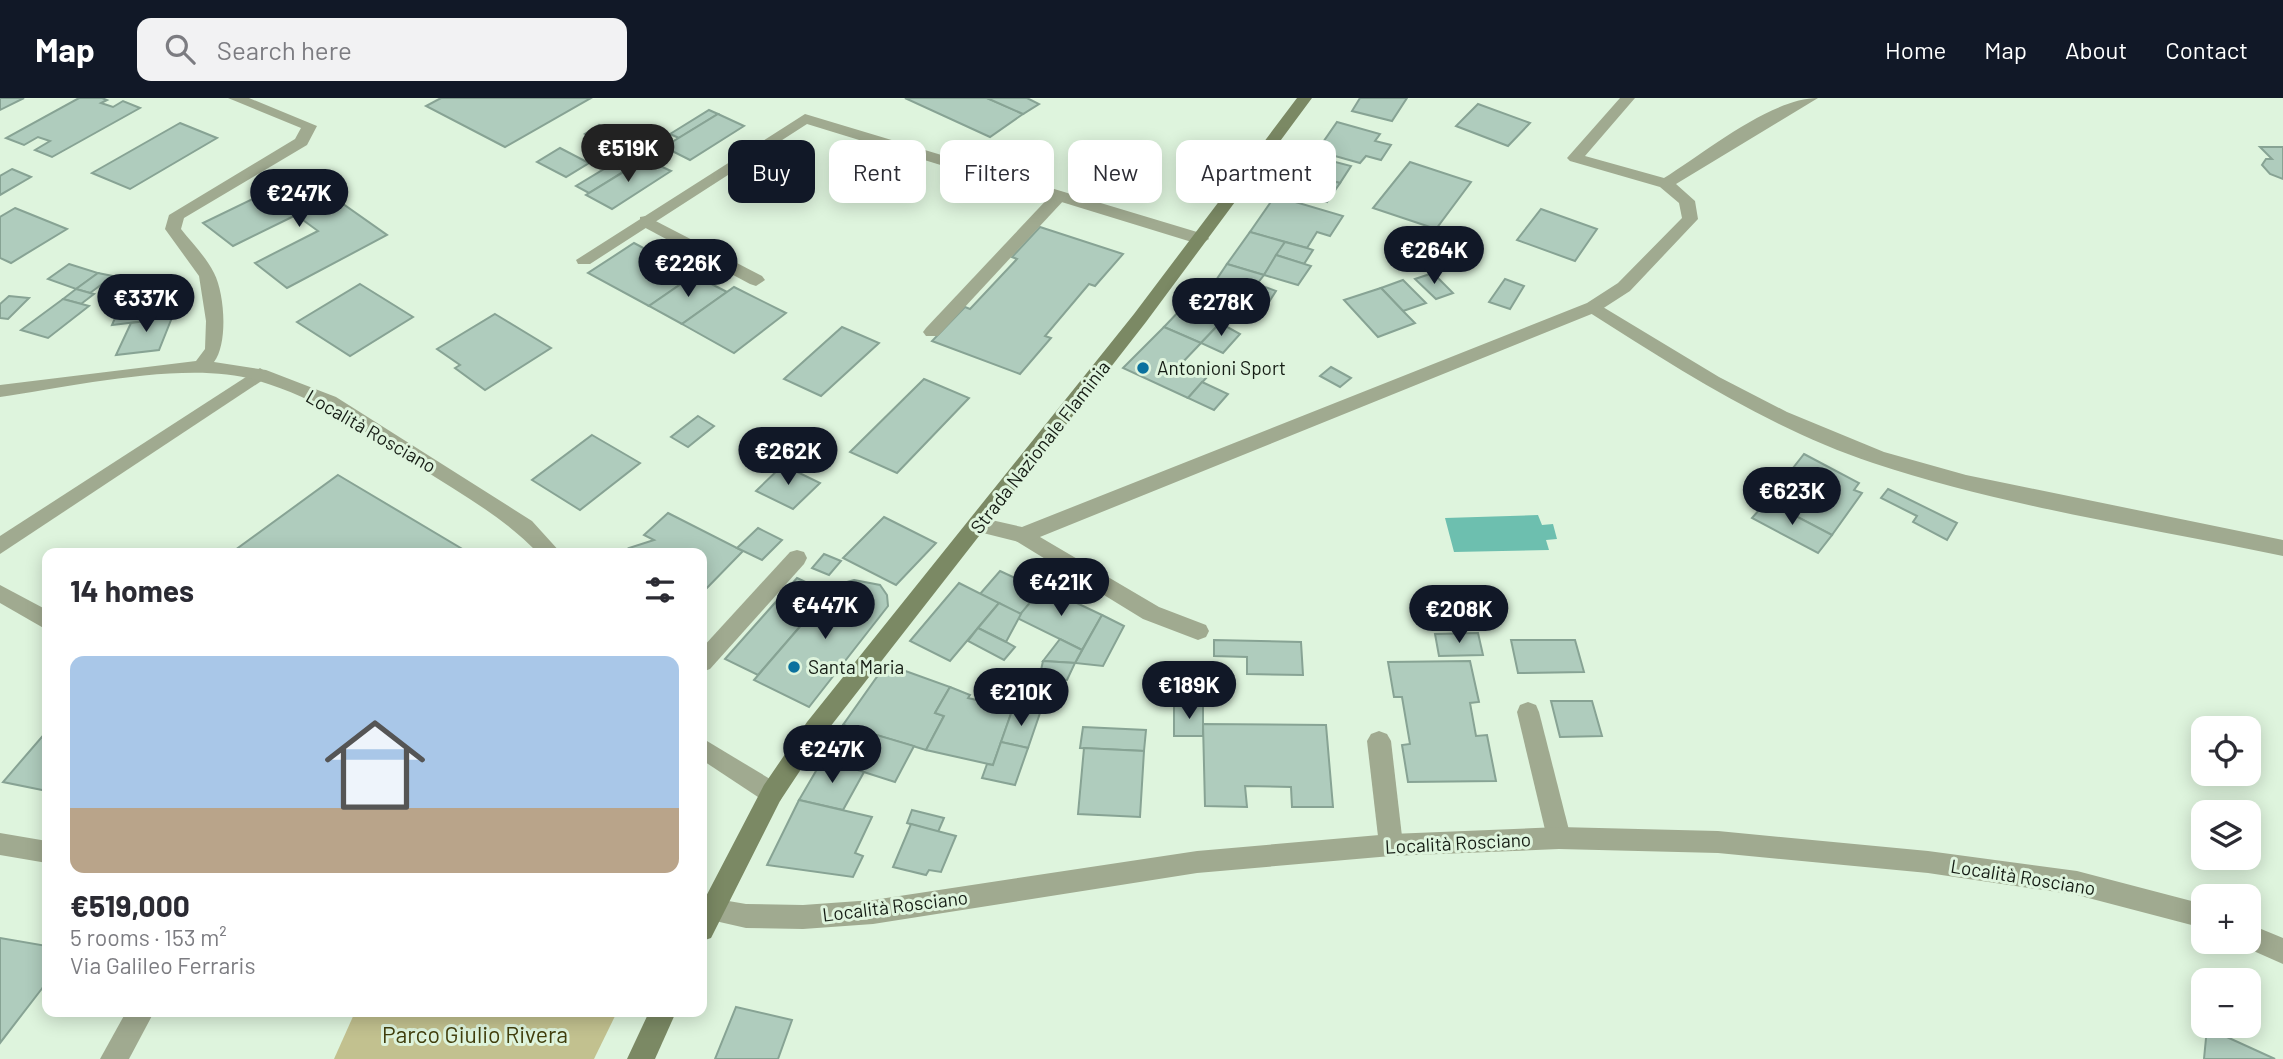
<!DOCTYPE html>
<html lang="en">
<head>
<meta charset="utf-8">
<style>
	body { margin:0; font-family:Barlow,sans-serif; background:#f2f2f3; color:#2b2b33; height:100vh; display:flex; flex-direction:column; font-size:26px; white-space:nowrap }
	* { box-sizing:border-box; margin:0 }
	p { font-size:23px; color:#7c7c81 }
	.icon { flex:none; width:38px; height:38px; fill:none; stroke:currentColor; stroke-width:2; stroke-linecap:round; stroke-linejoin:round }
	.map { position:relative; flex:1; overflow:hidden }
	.details { position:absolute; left:42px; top:450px; width:665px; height:469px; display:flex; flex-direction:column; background:#fff; border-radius:14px; box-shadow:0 4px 18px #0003 }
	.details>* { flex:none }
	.hud { position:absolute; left:728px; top:42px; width:665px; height:63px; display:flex; gap:14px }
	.fabs { position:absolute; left:2191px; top:618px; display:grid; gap:14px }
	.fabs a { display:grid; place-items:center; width:70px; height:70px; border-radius:14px; background:#fff; box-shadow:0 4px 18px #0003; font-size:35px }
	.price { position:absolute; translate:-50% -60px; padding:0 16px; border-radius:24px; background:#111827; color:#fff; font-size:23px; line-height:46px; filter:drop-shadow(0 2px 4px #0008) }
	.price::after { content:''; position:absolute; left:50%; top:42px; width:21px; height:16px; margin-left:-10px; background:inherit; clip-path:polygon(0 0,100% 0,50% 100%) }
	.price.active { background:#222; color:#fff }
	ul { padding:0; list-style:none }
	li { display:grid; align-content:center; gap:14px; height:371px; padding:0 28px }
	li span { display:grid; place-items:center; height:217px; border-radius:14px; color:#555 }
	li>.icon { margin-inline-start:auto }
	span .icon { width:126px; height:126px; fill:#fffc; stroke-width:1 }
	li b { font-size:30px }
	h2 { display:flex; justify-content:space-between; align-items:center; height:84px; padding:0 28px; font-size:30px }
	.tag { padding:0 24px; border-radius:14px; background:#fff; box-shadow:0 4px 18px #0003; font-size:24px; line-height:63px }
	.tag.active { background:#111827; color:#fff }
	header { display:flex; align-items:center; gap:42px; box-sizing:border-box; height:98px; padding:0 35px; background:#111827; color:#fff }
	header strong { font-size:33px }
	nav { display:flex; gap:38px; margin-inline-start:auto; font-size:24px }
	.search { width:490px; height:63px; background:#f2f2f3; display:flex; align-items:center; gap:18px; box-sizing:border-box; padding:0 24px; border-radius:14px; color:#7c7c81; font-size:26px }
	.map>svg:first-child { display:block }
	.green { fill:#c2c18f }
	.water { fill:#6dbfaf }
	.building { fill:#afccbd; stroke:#87a394; stroke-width:2 }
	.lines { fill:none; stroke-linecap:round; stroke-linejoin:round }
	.service { fill:#a0aa90; fill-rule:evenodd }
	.minor { fill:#a0aa90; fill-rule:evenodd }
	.tertiary { fill:#a0aa90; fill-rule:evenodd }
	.secondary { fill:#7b8964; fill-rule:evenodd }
	.poi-dot { fill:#0a719e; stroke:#def4dd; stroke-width:2.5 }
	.labels { text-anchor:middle; stroke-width:6; stroke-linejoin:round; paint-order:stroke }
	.poi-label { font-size:19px; fill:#151c14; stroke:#def4dd; text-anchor:start }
	.street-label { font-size:19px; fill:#151c14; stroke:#def4dd }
	.near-park-label { font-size:23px; fill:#413e0c; stroke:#def4dd }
</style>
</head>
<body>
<header>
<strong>Map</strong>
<div class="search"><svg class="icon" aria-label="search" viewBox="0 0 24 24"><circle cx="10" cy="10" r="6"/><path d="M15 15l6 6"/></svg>Search here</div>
<nav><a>Home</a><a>Map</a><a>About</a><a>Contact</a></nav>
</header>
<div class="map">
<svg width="2283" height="961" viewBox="0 0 2283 961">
	<rect width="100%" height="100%" fill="#def4dd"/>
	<path class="green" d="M355,914h262l-23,47h-260z"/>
	<path class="water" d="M1538,417l4,10 11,-1 4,15 -11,1 3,10 -95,2 -9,-34z"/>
	<g class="building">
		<path d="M0,0h24l-24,12z"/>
		<path d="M79,0h23l5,2 -6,3 12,4 10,-6 17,7 -88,49 -17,-7 15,-9 -12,-4 -14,8 -18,-7z"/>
		<path d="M441,0h150l-86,49 -79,-41z"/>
		<path d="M905,0h82l36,16 -33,23z"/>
		<path d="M987,0h40l12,6 -16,10z"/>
		<path d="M1360,0h47l-15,23 -40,-10z"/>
		<path d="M1478,6l52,19 -22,23 -52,-20z"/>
		<path d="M709,12l9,4 -39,24 -9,-4z"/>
		<path d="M718,16l26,12 -54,34 -26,-13z"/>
		<path d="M1337,24l43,12 -5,7 16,4 -10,15 -15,-4 -6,7 -43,-12z"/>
		<path d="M180,25l37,15 -87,51 -38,-16z"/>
		<path d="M599,27l29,15 -14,8 -29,-14z"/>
		<path d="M2260,49h23v32l-13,-5 -8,-9 4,-6h6z"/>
		<path d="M560,50l29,15 -23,14 -29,-15z"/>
		<path d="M629,56l13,6 -53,33 -13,-7z"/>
		<path d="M645,61l26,12 -59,38 -26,-14z"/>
		<path d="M1324,61l27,7 -11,17 -27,-7z"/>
		<path d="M1410,64l61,20 -35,47 -63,-21z"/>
		<path d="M12,71l19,8 -31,18v-19z"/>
		<path d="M1293,72l20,6 27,7 -13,19 -47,-13z"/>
		<path d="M302,77l85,60 -100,53 -32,-25 63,-32 -22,-16 -63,31 -30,-23z"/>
		<path d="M1275,98l68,20 -13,20 -13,-4 -10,16 -57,-16z"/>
		<path d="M15,110l52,21 -56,34 -11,-5v-41z"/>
		<path d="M1541,111l56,20 -22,32 -58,-21z"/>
		<path d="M1040,129l83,27 -28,32 -6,-2 -44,52 6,2 -31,36 -88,-33 33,-34 5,2 47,-50 -5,-2z"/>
		<path d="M1250,134l35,10 -21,33 -37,-11z"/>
		<path d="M1285,144l22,6 6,2 -9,14 -28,-9z"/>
		<path d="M634,145l60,32 -45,31 -61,-33z"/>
		<path d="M1276,157l35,11 -13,19 -34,-10z"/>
		<path d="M69,166l29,9 -22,16 -28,-10z"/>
		<path d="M1227,166l37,11 -7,9 19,7 -16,25 -52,-24z"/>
		<path d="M98,175l15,3 -23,17 -14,-4z"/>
		<path d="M1433,175l20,20 -17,6 -21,-20z"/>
		<path d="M694,177l33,17 -45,32 -33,-18z"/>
		<path d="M1505,181l19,7 -14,23 -21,-7z"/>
		<path d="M1403,182l23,23 -23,8 -22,-23z"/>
		<path d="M360,186l53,33 -63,39 -53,-34z"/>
		<path d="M734,189l52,26 -52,40 -52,-29z"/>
		<path d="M1381,190l22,23 12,12 -37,14 -34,-37z"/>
		<path d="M76,191l14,4 4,1 -13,10 -18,-5z"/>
		<path d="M9,198l20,2 -21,21 -8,-1v-14z"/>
		<path d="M63,201l26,7 -41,32 -27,-8z"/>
		<path d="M161,202l-8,20 -41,5 9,-21z"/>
		<path d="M1183,209l37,16 -19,20 -37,-16z"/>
		<path d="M175,212l-16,40 -43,5 15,-32 22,-3 3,-8z"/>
		<path d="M495,216l56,34 -66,42 -30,-22 5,-3 -23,-16z"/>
		<path d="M1220,225l20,11 -17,19 -22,-10z"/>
		<path d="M842,229l37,16 -58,53 -37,-17z"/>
		<path d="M1164,229l37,16 -21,22 27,12 -19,21 -65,-30z"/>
		<path d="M1331,269l20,11 -11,9 -20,-11z"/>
		<path d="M924,281l45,19 -72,75 -47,-21z"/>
		<path d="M1202,284l26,12 -14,16 -26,-12z"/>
		<path d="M698,318l16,10 -26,21 -17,-10z"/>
		<path d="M592,337l48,28 -60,47 -48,-30z"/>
		<path d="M1804,356l55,29 -5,7 8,3 -30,42 -65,-34z"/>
		<path d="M783,367l37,18 -27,26 -37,-18z"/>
		<path d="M338,377l131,78h-238z"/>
		<path d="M1888,391l69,34 -10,17 -34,-18 4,-6 -36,-18z"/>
		<path d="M1767,403l65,34 -14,18 -66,-35z"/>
		<path d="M668,415l75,38 -41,42v-40h-69l-4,-5 25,-8 -10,-5z"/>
		<path d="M884,419l52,26 -40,42 -53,-27z"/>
		<path d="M758,430l24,12 -20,20 -25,-12z"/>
		<path d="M824,456l17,7 -12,14 -17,-7z"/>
		<path d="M1000,473l41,19 -20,24 -41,-20z"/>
		<path d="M797,480l32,15 -71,82 -33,-16z"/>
		<path d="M854,482l26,5 7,10 1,11 -79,101 -55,-27 75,-87 11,-9z"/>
		<path d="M959,485l40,20 -49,58 -40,-20z"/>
		<path d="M1043,489l59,28 -20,35 -65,-32z"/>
		<path d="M999,505l22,11 -15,28 -28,-14z"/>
		<path d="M1102,517l22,11 -21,40 -28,-3z"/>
		<path d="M978,530l28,14 9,5 -11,13 -36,-19z"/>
		<path d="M1478,535l5,22 -44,1 -4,-22z"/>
		<path d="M1060,541l22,11 -7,13 -32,-2z"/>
		<path d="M1214,542l87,2 2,33 -56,-1v-17l-33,-1z"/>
		<path d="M1511,542h64l9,32 -66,1z"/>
		<path d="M1043,563l32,2 -8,17 -28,-1z"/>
		<path d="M1470,563l9,41 -9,1 6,33 11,-1 9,46 -88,1 -6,-37 8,-1 -8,-47h-8l-6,-35z"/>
		<path d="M886,566l64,23 -15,26 9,3 -18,34 -83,-25z"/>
		<path d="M1174,577h28l1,31h-29z"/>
		<path d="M950,589l20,8 -2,3 45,10 -20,57 -67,-15 18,-34 -9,-3z"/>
		<path d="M1551,603h41l10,35 -42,1z"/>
		<rect x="1174" y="608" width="29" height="30"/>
		<path d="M1013,610l27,5 -12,35 -27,-6z"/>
		<path d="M1203,626l123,1 7,82h-41l-1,-20 -46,-1 2,21 -42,-1z"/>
		<path d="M843,627l71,21 -19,36 -72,-23z"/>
		<path d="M1083,629l63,3 -2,21 -64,-3z"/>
		<path d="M47,633v60l-44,-9z"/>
		<path d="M1001,644l27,6 -13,37 -33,-7 5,-14 6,1z"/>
		<path d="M1084,650l60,3 -4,66 -62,-3z"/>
		<path d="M823,661l41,13 -21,38 -44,-10z"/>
		<path d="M799,702l73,17 -17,36 8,3 -10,21 -86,-12z"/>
		<path d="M912,712l32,8 -6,14 -31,-9z"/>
		<path d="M911,726l45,12 -15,36 -12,-2 -3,5 -33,-8z"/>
		<path d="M0,840l47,8v36l-47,61z"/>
		<path d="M736,909l56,13 -14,39h-63z"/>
		<path d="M2207,930l68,31h-71z"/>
	</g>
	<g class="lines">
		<g class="service">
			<path d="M1059,93l6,2v6l-127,137h-12l-3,-4 3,-4 127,-135z"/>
			<path d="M646,118l116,60 3,4 -9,6 -6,-2 -110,-59v-8z"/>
			<path d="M1593,203l126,76 68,35 97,40 82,23 317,65v16c-134,-28 -281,-50 -410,-93 -104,-35 -195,-94 -286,-152l-3,-4z"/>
			<path d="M260,270l9,6 -3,4 -266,176v-18z"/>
			<path d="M1023,429l136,80 47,18 3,6 -3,6 -8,3 -55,-21 -127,-78 -3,-6 3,-6z"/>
			<path d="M797,452l7,2 3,6 -3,6 -94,105 -8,3v-24l88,-96z"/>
			<path d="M1528,604l8,3 3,7 32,126 -3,8 -9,3 -9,-3 -3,-8 -30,-126 3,-7z"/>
			<path d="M1379,633l8,3 4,7 12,104 -3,8 -9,3 -9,-3 -3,-8 -12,-104 4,-7z"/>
		</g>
		<g class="minor">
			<path d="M228,0h21l68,28 -10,19 -123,73 -3,11c11,14 25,28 33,44 11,21 14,71 0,89l52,8 70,27 196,124 29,32h-23c-34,-36 -79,-60 -120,-87 -50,-33 -101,-68 -159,-85 -70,-22 -186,6 -259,16v-12l196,-24 9,-12 1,-28 -7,-45 -34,-47 4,-14 126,-76 6,-11z"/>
			<path d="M1620,0h15l-50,58 79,22c40,-25 107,-80 154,-80l-142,86 19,17 3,18 -68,72 -31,20 -569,230 -7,2 -52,-13 -3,-5 3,-5 7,-3 44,10 565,-224 31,-20 64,-65 -3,-15 -19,-16 -90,-26 -3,-3z"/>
			<path d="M805,16l402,121 2,4 -8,5 -6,-1 -388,-119 -217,140h-12l-2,-4z"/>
			<path d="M0,487l47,25v20l-47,-27z"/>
			<path d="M702,640l78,47 4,8 -4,8 -8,3 -8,-3 -62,-41z"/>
			<path d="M0,735l47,8v22l-47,-8z"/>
			<path d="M126,914h28l-25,47h-29z"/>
		</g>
		<g class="tertiary">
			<path d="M1559,729l159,4 210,20 149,20 126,33v24l-126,-33 -149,-22 -210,-20 -159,-4 -168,7 -194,17 -324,51 -70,5 -57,-1 -44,-10v-16l9,-4 35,6 57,1 70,-5 324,-49 194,-17z"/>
			<path d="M2249,826l34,14v26l-43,-19 -1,-3h10z"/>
		</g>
		<g class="secondary">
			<path d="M1297,0h15l-166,224 -323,414 -43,65 -69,137 -9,3v-37l62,-119 43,-63 327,-408z"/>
			<path d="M649,914h27l-21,47h-28z"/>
		</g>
	</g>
	<g class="poi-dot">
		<circle cx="1143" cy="270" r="7"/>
		<circle cx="794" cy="569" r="7"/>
	</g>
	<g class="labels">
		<g class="poi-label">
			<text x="1157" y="277">Antonioni Sport</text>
			<text x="808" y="576">Santa Maria</text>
		</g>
		<g class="street-label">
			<text transform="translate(371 333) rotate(30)" y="7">Località Rosciano</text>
			<text transform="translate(1040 349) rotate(-52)" y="7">Strada Nazionale Flaminia</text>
			<text transform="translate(1458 745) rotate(-3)" y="7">Località Rosciano</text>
			<text transform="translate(2023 779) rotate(9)" y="7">Località Rosciano</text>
			<text transform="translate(895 808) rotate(-7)" y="7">Località Rosciano</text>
		</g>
		<g class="near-park-label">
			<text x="475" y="945">Parco Giulio Rivera</text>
		</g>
	</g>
</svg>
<div class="fabs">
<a><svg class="icon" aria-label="locate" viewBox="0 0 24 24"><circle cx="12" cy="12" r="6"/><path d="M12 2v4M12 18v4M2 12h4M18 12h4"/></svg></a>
<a><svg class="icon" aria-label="layers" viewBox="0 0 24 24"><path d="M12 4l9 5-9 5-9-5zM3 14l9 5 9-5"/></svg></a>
<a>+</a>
<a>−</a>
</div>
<b class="price active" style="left:628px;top:86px">€519K</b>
<b class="price" style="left:299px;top:131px">€247K</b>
<b class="price" style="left:1434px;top:188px">€264K</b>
<b class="price" style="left:688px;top:201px">€226K</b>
<b class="price" style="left:146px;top:236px">€337K</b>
<b class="price" style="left:1221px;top:240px">€278K</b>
<b class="price" style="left:788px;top:389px">€262K</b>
<b class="price" style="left:1792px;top:429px">€623K</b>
<b class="price" style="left:1061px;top:520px">€421K</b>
<b class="price" style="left:825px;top:543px">€447K</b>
<b class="price" style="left:1459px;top:547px">€208K</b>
<b class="price" style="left:1189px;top:623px">€189K</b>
<b class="price" style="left:1021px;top:630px">€210K</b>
<b class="price" style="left:832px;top:687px">€247K</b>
<div class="hud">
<a class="tag active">Buy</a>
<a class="tag">Rent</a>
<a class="tag">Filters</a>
<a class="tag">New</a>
<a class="tag">Apartment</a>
</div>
<section class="details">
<h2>14 homes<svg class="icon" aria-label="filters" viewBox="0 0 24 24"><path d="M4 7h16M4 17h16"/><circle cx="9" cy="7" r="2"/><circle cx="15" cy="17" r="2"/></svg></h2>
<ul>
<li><span style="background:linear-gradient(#a9c7e8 70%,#b9a48a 0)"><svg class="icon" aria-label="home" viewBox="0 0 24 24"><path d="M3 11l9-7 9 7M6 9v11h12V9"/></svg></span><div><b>€519,000</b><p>5 rooms · 153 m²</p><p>Via Galileo Ferraris</p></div></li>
</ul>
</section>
</div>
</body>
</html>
